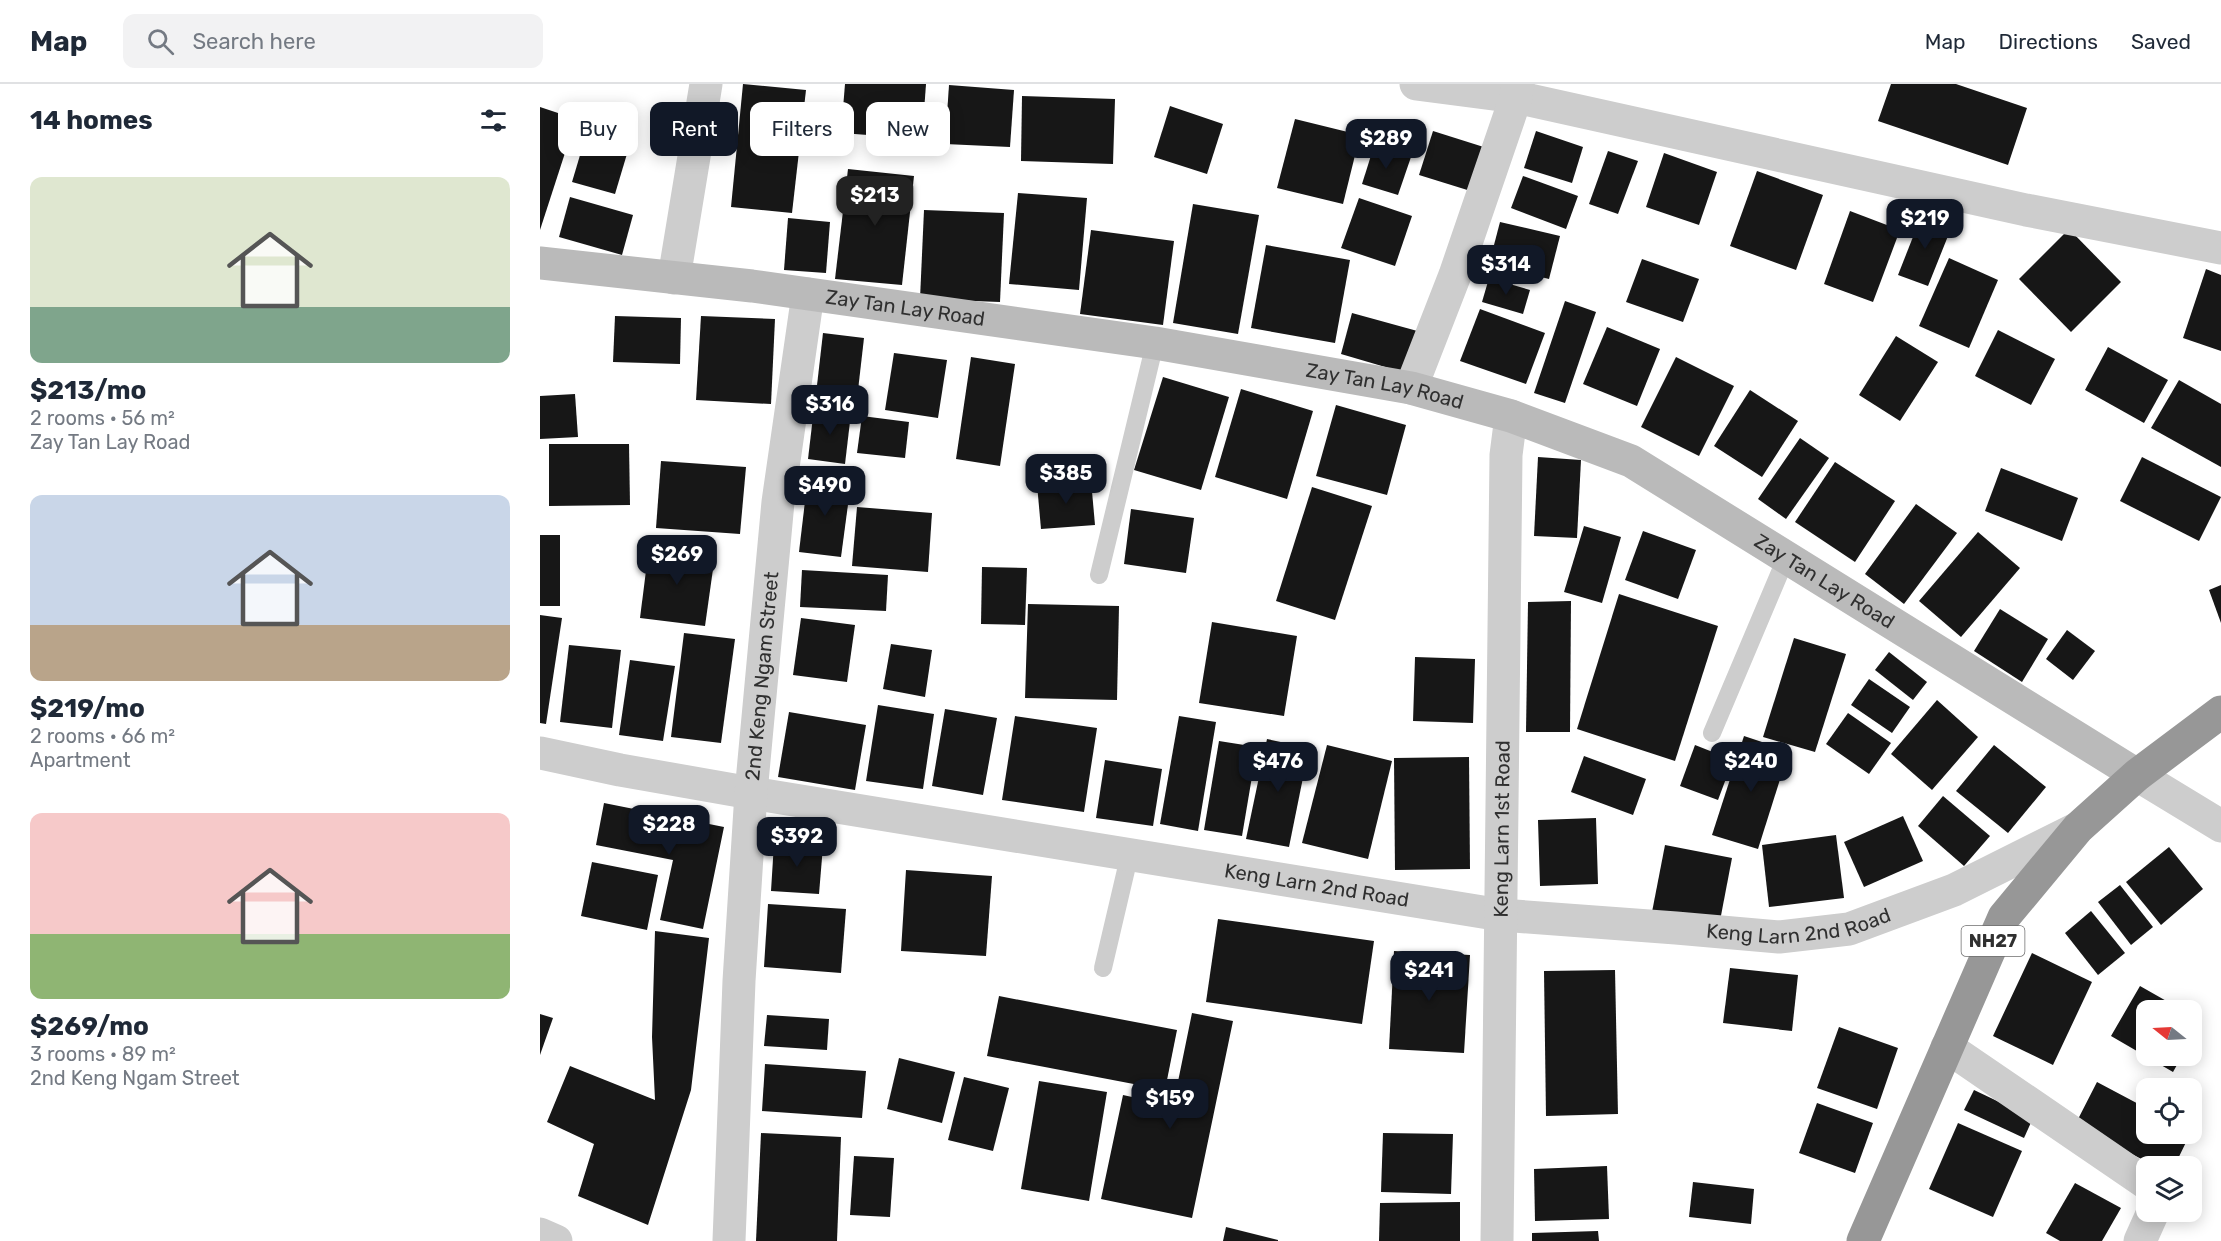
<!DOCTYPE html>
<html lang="en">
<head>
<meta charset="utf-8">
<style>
	body { margin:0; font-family:Rubik,sans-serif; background:#f2f2f3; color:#1f2937; height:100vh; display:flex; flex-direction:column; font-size:22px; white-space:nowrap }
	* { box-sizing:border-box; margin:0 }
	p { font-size:20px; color:#747a83 }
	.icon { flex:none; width:33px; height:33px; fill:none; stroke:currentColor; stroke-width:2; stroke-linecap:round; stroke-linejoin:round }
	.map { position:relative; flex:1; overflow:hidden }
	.side { display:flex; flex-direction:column; background:#fff; width:540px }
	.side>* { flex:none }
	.banner { position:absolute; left:18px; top:18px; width:570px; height:54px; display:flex; gap:12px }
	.needle { width:39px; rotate:288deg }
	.controls { position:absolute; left:1596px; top:916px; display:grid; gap:12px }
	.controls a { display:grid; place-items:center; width:66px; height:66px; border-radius:12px; background:#fff; box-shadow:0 3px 15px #0003; font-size:30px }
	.price { position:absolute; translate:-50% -51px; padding:0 14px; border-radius:12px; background:#111827; color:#fff; font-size:20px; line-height:39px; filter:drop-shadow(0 2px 3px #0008) }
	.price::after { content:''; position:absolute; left:50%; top:36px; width:18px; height:14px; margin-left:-9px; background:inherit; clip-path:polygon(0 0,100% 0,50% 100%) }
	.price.active { background:#222; color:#fff }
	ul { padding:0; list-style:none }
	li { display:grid; align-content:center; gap:12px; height:318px; padding:0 30px }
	li span { display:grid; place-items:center; height:186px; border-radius:12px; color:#555 }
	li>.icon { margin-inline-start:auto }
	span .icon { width:108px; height:108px; fill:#fffc; stroke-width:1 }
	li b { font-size:26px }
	h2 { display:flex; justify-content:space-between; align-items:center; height:72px; padding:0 30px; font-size:26px }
	.pill { padding:0 21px; border-radius:12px; background:#fff; box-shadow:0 3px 15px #0003; font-size:21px; line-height:54px }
	.pill.active { background:#111827; color:#fff }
	header { display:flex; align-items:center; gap:36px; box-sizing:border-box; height:84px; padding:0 30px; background:#fff; border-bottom:2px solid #e0e1e3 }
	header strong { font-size:28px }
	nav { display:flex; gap:33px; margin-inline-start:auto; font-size:21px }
	.search { width:420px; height:54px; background:#f2f2f3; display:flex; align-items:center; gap:15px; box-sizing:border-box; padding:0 21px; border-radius:12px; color:#747a83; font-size:22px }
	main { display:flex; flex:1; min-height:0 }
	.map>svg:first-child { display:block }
	.building { fill:#171717 }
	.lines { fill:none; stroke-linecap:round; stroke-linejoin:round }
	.lane { stroke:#cdcdcd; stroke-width:18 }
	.street { stroke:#cdcdcd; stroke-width:33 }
	.secondary { stroke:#bababa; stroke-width:33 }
	.highway { stroke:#979797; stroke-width:33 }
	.labels { text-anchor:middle; stroke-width:6; stroke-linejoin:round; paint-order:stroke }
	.shield { fill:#fff; stroke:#6e6e6e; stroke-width:1.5 }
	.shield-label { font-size:18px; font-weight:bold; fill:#303030 }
	.street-label { font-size:20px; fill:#303030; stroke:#fff }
</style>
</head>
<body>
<header>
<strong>Map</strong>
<div class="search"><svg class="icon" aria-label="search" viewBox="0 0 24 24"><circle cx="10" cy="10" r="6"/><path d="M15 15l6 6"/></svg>Search here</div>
<nav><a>Map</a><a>Directions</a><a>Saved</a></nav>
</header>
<main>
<section class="side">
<h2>14 homes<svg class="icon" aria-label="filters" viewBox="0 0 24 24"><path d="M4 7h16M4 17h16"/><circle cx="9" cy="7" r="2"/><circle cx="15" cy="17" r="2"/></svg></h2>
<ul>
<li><span style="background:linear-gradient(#dfe7d0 70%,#7fa58c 0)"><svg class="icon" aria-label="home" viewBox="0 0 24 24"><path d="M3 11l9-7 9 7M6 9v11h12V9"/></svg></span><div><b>$213/mo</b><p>2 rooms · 56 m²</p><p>Zay Tan Lay Road</p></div></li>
<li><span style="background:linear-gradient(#c9d6e8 70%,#b9a48a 0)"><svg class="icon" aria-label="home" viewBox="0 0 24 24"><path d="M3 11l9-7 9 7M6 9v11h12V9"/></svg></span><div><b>$219/mo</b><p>2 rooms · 66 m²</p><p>Apartment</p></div></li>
<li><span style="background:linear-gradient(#f6c9c9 65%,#8fb573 0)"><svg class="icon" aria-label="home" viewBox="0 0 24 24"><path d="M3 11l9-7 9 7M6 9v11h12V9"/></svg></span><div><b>$269/mo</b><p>3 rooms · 89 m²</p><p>2nd Keng Ngam Street</p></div></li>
</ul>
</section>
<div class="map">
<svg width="1681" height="1157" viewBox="0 0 1681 1157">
	<rect width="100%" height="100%" fill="#fff"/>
	<g class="building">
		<path d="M203,0l63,6 -14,123 -61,-6z"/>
		<path d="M305,0h81l-4,55 -81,-6z"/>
		<path d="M1351,0h65l71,24 -19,57 -130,-44z"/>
		<path d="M409,1l65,5 -4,57 -65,-3z"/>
		<path d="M482,12l93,3 -2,65 -92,-3z"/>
		<path d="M55,21l43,12 -23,77 -43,-12z"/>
		<path d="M630,22l53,18 -16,50 -53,-17z"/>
		<path d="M0,23l36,12 -36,111z"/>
		<path d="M755,35l65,16 -17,69 -66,-16z"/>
		<path d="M893,47l57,18 -13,44 -58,-18z"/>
		<path d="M996,47l47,16 -11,36 -48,-15z"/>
		<path d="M834,62l37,11 -13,38 -36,-11z"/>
		<path d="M1068,67l30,10 -20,53 -29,-10z"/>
		<path d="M1124,69l53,19 -18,53 -53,-18z"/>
		<path d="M308,85l66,7 -12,109 -67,-6z"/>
		<path d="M1217,87l66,24 -27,75 -66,-24z"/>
		<path d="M983,92l55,20 -12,33 -55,-21z"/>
		<path d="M478,109l69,5 -8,92 -70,-6z"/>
		<path d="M30,113l63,18 -11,40 -63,-18z"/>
		<path d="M819,114l53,18 -17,50 -54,-18z"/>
		<path d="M653,120l66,11 -21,119 -65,-11z"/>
		<path d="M384,126l80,3 -4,89 -80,-3z"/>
		<path d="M1310,127l50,19 -27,72 -49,-18z"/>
		<path d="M1382,130l30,12 -24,60 -30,-11z"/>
		<path d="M248,134l42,4 -4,51 -42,-3z"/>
		<path d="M960,138l60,14 -11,43 -60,-15z"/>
		<path d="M1529,145l52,53 -50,50 -52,-53z"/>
		<path d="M551,146l83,11 -11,84 -83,-11z"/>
		<path d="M726,161l84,15 -15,83 -84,-15z"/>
		<path d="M1409,174l49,22 -29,68 -50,-22z"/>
		<path d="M1102,175l57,20 -16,43 -57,-20z"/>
		<path d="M1666,185l15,6v76l-38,-13z"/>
		<path d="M949,194l41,12 -7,24 -41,-12z"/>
		<path d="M1025,217l31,11 -31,91 -31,-10z"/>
		<path d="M940,225l65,24 -19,51 -66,-23z"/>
		<path d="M812,229l69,19 -12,42 -68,-20z"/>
		<path d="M75,232l66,2 -1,46 -67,-2z"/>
		<path d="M161,232l74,3 -4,85 -75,-4z"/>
		<path d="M1067,243l53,22 -23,57 -54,-22z"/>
		<path d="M1458,246l57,29 -24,46 -56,-29z"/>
		<path d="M283,249l41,5 -7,61 -41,-5z"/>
		<path d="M1356,252l42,26 -38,59 -41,-26z"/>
		<path d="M1568,263l60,33 -24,43 -59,-33z"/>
		<path d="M354,269l53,7 -9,58 -53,-8z"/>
		<path d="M431,273l44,7 -15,102 -44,-7z"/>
		<path d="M1136,273l58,29 -35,70 -58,-29z"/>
		<path d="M623,293l66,20 -28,93 -67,-20z"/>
		<path d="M1639,296l42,24v63l-70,-39z"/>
		<path d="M701,305l72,22 -26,88 -72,-22z"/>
		<path d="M1210,306l48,31 -36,56 -48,-31z"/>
		<path d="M35,310l3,43 -38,2v-43z"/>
		<path d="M796,321l70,20 -19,70 -71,-19z"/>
		<path d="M274,324l37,5 -6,51 -37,-5z"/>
		<path d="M322,332l47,6 -4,36 -48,-5z"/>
		<path d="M1260,354l29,20 -43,61 -28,-20z"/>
		<path d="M9,360h80l1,61 -81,1z"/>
		<path d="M998,373l43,3 -4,78 -43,-2z"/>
		<path d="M1602,373l79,40 -22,44 -79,-40z"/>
		<path d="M121,377l85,6 -6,67 -84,-6z"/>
		<path d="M1295,378l60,39 -40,61 -60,-40z"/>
		<path d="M1461,384l77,30 -16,43 -77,-30z"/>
		<path d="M268,392l43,6 -10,75 -42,-5z"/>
		<path d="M551,396l4,45 -54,4 -4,-45z"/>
		<path d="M772,403l60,19 -37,114 -59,-19z"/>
		<path d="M1376,420l41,29 -53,71 -39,-30z"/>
		<path d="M317,423l75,6 -4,59 -76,-6z"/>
		<path d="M591,425l63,9 -8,55 -62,-9z"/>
		<path d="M1044,442l37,11 -19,66 -38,-11z"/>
		<path d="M1103,447l53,19 -18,49 -53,-19z"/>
		<path d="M1438,448l42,36 -59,69 -42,-36z"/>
		<rect x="0" y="451" width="20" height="71"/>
		<path d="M109,463l66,8 -10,71 -65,-8z"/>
		<path d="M442,483l45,1 -2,57 -44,-1z"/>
		<path d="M262,486l86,5 -2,36 -86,-4z"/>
		<path d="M1681,501v38l-12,-33z"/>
		<path d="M1079,510l99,32 -43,135 -98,-32z"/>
		<path d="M1031,517l-1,131h-44l2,-130z"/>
		<path d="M488,520l91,2 -2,94 -92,-2z"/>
		<path d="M1460,525l48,30 -26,43 -48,-31z"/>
		<path d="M0,531l22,3 -16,106 -6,-1z"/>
		<path d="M261,534l54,7 -8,57 -54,-7z"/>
		<path d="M672,538l85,14 -13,80 -85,-13z"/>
		<path d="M1527,546l28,21 -22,29 -27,-21z"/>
		<path d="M144,549l51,6 -14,104 -50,-6z"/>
		<path d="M1254,554l52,16 -31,98 -52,-15z"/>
		<path d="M351,560l41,6 -7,47 -42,-8z"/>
		<path d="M29,561l52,5 -9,78 -52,-6z"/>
		<path d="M1349,568l38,30 -14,18 -38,-30z"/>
		<path d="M875,573l60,2 -2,64 -60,-2z"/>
		<path d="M90,576l45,6 -12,75 -44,-6z"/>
		<path d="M1329,595l41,28 -18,26 -41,-28z"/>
		<path d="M1397,616l41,37 -46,53 -41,-36z"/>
		<path d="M338,621l56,9 -11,75 -57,-8z"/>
		<path d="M405,625l52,9 -14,77 -51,-9z"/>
		<path d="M249,628l77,13 -11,65 -77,-13z"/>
		<path d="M1308,629l43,30 -22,31 -43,-30z"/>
		<path d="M475,632l82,12 -13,84 -82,-12z"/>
		<path d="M639,632l37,6 -18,109 -38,-7z"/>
		<path d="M1204,652l45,15 -31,98 -46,-14z"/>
		<path d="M727,655l42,9 -20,99 -43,-8z"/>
		<path d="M679,657l38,6 -15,89 -38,-6z"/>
		<path d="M787,661l65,16 -24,98 -66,-16z"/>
		<path d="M1155,661l38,15 -15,40 -38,-14z"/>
		<path d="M1454,661l52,42 -38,46 -52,-42z"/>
		<path d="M1044,672l62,23 -13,36 -62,-23z"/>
		<path d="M929,673l1,112 -75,1 -1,-112z"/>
		<path d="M565,676l57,9 -9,57 -57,-8z"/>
		<path d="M1403,712l47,40 -26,30 -46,-40z"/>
		<path d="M64,719l120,24 -21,102 -43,-9 13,-60 -77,-15z"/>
		<path d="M1363,732l20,45 -59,26 -20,-45z"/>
		<path d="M1056,734l2,66 -58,2 -2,-66z"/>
		<path d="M1296,751l8,63 -75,9 -7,-62z"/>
		<path d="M234,759l49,3 -4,48 -48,-3z"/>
		<path d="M1125,761l67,13 -13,68 -67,-14z"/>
		<path d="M1629,763l34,42 -42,36 -35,-43z"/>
		<path d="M52,778l66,13 -11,55 -66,-14z"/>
		<path d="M366,786l86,6 -6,80 -85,-5z"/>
		<path d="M1580,801l33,42 -22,18 -33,-43z"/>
		<path d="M228,820l78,5 -5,64 -77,-6z"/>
		<path d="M1551,827l34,42 -27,22 -33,-42z"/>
		<path d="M678,835l156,22 -12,83 -156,-22z"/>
		<path d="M115,847l54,7 -18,152 -43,135 -70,-29 16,-52 -47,-22 23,-56 85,34 -3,-63z"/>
		<path d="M854,867l76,4 -6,98 -75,-4z"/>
		<path d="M1492,869l60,29 -39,83 -60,-29z"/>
		<path d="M1190,884l68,7 -6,56 -69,-8z"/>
		<path d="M1075,886l3,144 -72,2 -2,-145z"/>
		<path d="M1600,902l44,25h-38v45h36l-9,16 -62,-36z"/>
		<path d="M459,912l178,34 -12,60 -178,-34z"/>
		<path d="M652,929l41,8 -41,197 -91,-19 22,-104 50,11z"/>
		<path d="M0,930l13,4 -13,37z"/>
		<path d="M227,931l62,4 -2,31 -63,-4z"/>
		<path d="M1652,932l10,6 -10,17z"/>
		<path d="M1299,943l59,21 -21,61 -60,-21z"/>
		<path d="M359,974l56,14 -13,51 -55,-14z"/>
		<path d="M225,980l101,7 -4,47 -100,-7z"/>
		<path d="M424,993l45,11 -16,63 -45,-11z"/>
		<path d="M499,997l68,11 -18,109 -68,-12z"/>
		<path d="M1557,998l49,26v26h44l-16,33h-17l-82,-42z"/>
		<path d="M1434,1006l59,28 -9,20 -60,-28z"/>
		<path d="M1277,1019l56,20 -18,50 -56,-20z"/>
		<path d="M1418,1039l64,28 -29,66 -64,-28z"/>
		<path d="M221,1049l80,4 -4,104h-81z"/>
		<path d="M843,1049l70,1 -2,60 -70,-2z"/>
		<path d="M314,1072l40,2 -4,59 -40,-2z"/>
		<path d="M1067,1082l2,53 -74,2 -1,-52z"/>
		<path d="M1153,1098l61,7 -3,35 -62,-7z"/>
		<path d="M1535,1099l46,25 -19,33h-42l-14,-8z"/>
		<path d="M920,1118v39h-81l1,-38z"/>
		<path d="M686,1143l52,13v1h-55z"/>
		<path d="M1058,1147l1,10h-67v-8z"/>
	</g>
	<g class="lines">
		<g class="lane">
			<path d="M559,491l56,-232"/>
			<path d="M1172,649l74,-175"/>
			<path d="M563,884l27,-115"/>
		</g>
		<g class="street">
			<path d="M876,0l100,13 510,113 195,38"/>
			<path d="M134,194l32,-194"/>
			<path d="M871,304l44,-113 61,-178 2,-13"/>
			<path id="s1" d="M0,669l80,17 131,23 750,122 175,13 103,9 70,-8 105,-39 124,-62"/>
			<path d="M1597,691l84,51"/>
			<path d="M1407,963l199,136"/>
			<path d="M0,1150l16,7"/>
			<path id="s2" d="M189,1157l10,-260 12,-188 27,-291 30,-208"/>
			<path id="s3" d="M957,1157l9,-786 5,-39"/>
			<path d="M1600,1157l13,-29"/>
		</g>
		<path class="secondary" id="s4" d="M0,179l212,23 403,57 256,45 100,28 120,45 506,314"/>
		<path class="highway" d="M1323,1157l141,-324 74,-89 59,-53 84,-63"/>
	</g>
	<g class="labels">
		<rect class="shield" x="1421.5" y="842" width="63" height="30" rx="4.5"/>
		<g class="shield-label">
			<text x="1453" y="863">NH27</text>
		</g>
		<g class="street-label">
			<text dy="7" stroke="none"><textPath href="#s4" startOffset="368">Zay Tan Lay Road</textPath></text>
			<text dy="7" stroke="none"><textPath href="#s4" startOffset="854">Zay Tan Lay Road</textPath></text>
			<text dy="7" stroke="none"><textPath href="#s4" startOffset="1340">Zay Tan Lay Road</textPath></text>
			<text dy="7" stroke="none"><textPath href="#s2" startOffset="566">2nd Keng Ngam Street</textPath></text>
			<text dy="7" stroke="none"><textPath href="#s3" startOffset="412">Keng Larn 1st Road</textPath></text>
			<text dy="7" stroke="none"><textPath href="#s1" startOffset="788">Keng Larn 2nd Road</textPath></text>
			<text dy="7" stroke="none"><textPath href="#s1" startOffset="1274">Keng Larn 2nd Road</textPath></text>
		</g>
	</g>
</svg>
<div class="controls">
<a><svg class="needle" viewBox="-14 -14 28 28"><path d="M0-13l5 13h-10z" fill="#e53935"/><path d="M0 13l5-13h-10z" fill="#747a83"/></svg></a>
<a><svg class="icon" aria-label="locate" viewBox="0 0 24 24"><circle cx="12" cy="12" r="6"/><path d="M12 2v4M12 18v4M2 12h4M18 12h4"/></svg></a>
<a><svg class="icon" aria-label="layers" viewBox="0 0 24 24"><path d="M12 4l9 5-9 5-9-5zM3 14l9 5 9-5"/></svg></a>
</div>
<b class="price" style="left:846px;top:86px">$289</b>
<b class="price active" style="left:335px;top:143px">$213</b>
<b class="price" style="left:1385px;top:166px">$219</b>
<b class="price" style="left:966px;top:212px">$314</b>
<b class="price" style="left:290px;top:352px">$316</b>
<b class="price" style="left:526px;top:421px">$385</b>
<b class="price" style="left:285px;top:433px">$490</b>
<b class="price" style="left:137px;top:502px">$269</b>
<b class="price" style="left:738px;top:709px">$476</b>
<b class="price" style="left:1211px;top:709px">$240</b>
<b class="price" style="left:129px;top:772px">$228</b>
<b class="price" style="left:257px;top:784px">$392</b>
<b class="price" style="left:889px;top:918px">$241</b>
<b class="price" style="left:630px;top:1046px">$159</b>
<div class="banner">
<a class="pill">Buy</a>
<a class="pill active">Rent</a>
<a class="pill">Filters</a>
<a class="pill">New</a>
</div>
</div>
</main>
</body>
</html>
